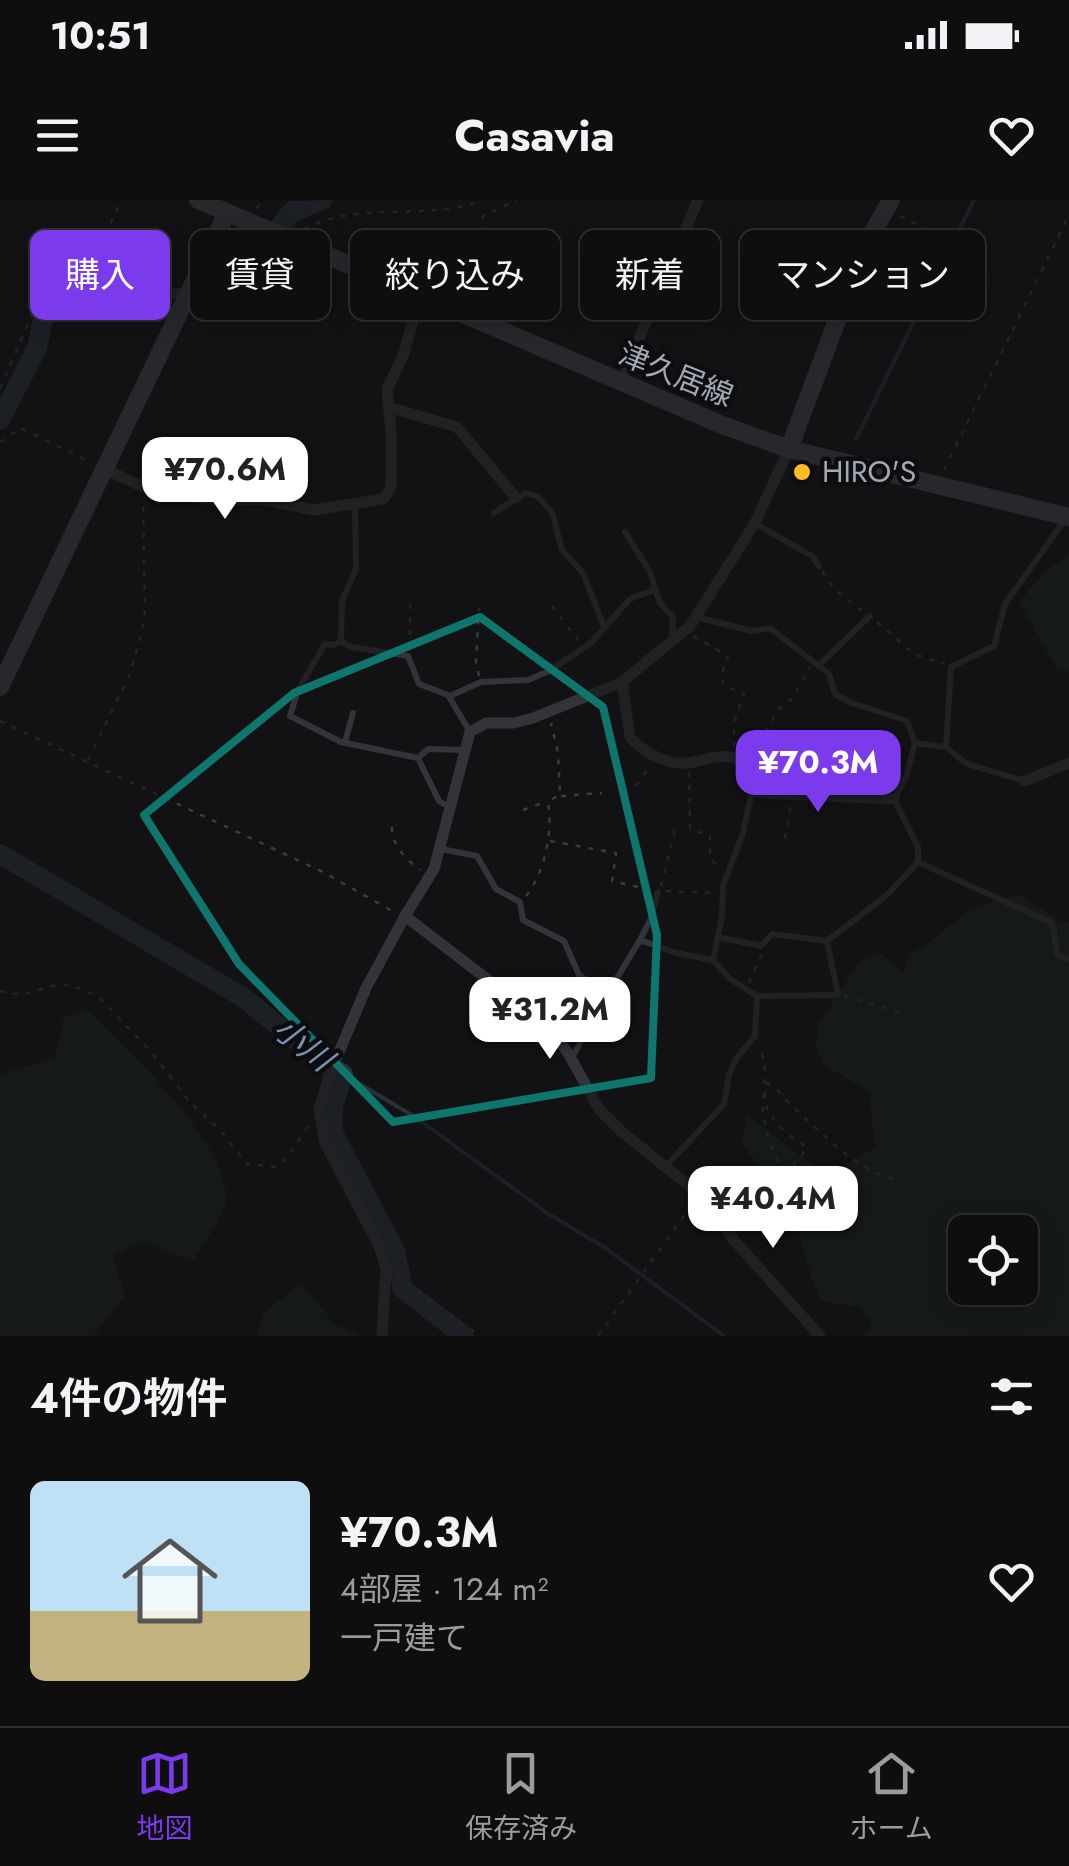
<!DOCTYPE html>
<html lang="ja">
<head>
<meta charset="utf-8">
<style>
	body { margin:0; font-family:Jost,"Noto Sans JP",sans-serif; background:#171718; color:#f1f3f6; height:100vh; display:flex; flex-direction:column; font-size:38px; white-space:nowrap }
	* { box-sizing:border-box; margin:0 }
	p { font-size:32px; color:#9b9c9e }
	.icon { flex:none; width:55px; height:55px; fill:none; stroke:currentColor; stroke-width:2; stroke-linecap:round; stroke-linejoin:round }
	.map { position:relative; height:1136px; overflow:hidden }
	.details { display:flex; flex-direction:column; background:#0e0e0f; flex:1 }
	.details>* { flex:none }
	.banner { position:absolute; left:30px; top:30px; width:1010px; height:90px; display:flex; gap:20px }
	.buttons { position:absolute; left:948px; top:1015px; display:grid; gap:20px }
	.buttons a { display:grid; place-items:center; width:90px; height:90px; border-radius:15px; background:#0e0e0f; box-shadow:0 5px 25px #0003,0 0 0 2px #2e2e2f; font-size:50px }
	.price { position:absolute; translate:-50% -85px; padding:0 22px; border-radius:20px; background:#fff; color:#222; font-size:32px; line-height:65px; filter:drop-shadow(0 2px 5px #0008) }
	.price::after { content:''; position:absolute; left:50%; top:60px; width:30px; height:22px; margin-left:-15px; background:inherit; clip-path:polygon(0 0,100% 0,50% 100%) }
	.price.current { background:#7c3aed; color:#fff }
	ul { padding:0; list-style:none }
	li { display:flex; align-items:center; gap:30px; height:250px; padding:0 30px }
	li span { display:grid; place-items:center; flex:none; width:280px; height:200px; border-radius:15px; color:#555 }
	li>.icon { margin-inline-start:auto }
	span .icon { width:120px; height:120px; fill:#fffc; stroke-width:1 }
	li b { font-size:42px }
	h2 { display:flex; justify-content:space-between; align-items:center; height:120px; padding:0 30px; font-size:42px }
	.tag { padding:0 35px; border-radius:15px; background:#0e0e0f; box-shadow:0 5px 25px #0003,0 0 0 2px #2e2e2f; font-size:35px; line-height:90px }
	.tag.current { background:#7c3aed; color:#fff }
	.status { display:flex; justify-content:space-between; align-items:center; height:70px; padding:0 50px; background:#0e0e0f; direction:ltr }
	.status svg { height:28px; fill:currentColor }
	header { display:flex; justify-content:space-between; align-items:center; height:130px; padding:0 30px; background:#0e0e0f; font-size:45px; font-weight:700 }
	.tab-bar { display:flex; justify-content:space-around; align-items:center; height:140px; border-top:2px solid #2e2e2f; background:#0e0e0f; font-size:28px; color:#9b9c9e }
	.tab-bar a { display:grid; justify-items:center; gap:5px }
	.tab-bar .current { color:#7c3aed }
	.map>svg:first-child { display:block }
	.green { fill:#1a221b; fill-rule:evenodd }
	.water { fill:#283039 }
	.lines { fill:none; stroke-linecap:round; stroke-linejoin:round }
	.stream { stroke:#283039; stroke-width:4 }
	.river { stroke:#283039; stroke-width:20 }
	.path { stroke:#393b40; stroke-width:2.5; stroke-dasharray:5 8; stroke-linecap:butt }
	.service { stroke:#333439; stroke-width:6 }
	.minor { stroke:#333439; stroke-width:11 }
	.secondary { stroke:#414349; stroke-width:18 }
	.marked { fill:none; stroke:#0f766e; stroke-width:8; stroke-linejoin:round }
	.poi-dot { fill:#ffbd1f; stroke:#0d0d0f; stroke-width:4 }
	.labels { text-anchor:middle; stroke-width:9; stroke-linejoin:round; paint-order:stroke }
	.street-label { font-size:30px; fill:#a3a8b6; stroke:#0d0d0f }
	.poi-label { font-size:30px; fill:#a3a8b6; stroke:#0d0d0f; text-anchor:start }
	.water-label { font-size:32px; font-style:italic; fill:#7695b4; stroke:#0d0d0f }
</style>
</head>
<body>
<div class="status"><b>10:51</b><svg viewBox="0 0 49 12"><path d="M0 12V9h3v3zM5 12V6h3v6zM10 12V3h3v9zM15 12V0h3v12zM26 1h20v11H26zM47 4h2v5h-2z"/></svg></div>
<header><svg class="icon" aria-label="menu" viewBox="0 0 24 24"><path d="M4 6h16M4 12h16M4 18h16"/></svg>Casavia<svg class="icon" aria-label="heart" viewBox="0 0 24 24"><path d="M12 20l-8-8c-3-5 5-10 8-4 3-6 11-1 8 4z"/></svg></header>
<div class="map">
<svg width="1069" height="1136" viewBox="0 0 1069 1136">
	<rect width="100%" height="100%" fill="#121214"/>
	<g class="green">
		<path d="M1069,354v118l-12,-3 -38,-67 27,-31z"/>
		<path d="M1017,694l45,28h7v414h-205l8,-11 -11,-18 -38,-5 -10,-19 -21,-73 -50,-66 4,-30 82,63 47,-30 -6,-56 -45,-26 -8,-18 2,-22 43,-66 20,-6 22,20 7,-19 15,-8 44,-36zM965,1032h55v56h-55z"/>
		<path d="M88,810c35,35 154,145 136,198 -6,18 -22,37 -31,53l-50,-19 -30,14 12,40 -32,40h-93v-262l55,-16 9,-42z"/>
		<path d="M299,1084l15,13 20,27 26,12h-104l8,-23z"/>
	</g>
	<path class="water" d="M333,0l-3,7 -32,14 -46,47 -32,21 -45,10 -21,-4 -45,5 -38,-1v-8l10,-3 31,7 40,-7h35l52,-38 13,2 26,-40 11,-11z"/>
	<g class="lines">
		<g class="stream">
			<path d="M856,239l118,-239"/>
			<path d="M343,874l72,43 135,98 54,32 120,89"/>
		</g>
		<g class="river">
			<path d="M0,220l37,-72 6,-30 13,-17 23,-7 15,2"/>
			<path d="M0,654l244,144 81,66 18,10 -10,33v26l62,118 8,38 61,47"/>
		</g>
		<g class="path">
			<path d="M256,8l11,-8"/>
			<path d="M900,16l50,25"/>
			<path d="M304,29c54,-29 122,-7 179,-29"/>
			<path d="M404,72l3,-6c24,-3 60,13 73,-18 4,-9 1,-22 3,-32l34,-16"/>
			<path d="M0,189l33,-77 8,-10 19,-14 26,-10 35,-78"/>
			<path d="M0,242l21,-14 69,34"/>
			<path d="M944,270l125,-255"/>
			<path d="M822,371l13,19 27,21"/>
			<path d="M410,404v44"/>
			<path d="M552,406l26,34"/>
			<path d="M877,422l37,32 31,10"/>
			<path d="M693,436l35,20 -6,18 1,11 21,9 -10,29v23"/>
			<path d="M479,476l-3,-14 3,-54"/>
			<path d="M0,521l323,151 71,40"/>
			<path d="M753,555l27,-48 11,-7 19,-33"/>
			<path d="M88,560l43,-88 11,-42 3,-19 -2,-111"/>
			<path d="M689,572l1,57 20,7v23l11,10"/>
			<path d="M636,586l14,-20"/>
			<path d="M561,596l41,-3"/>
			<path d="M523,610l22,-8"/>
			<path d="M392,627c-1,18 15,33 28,43"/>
			<path d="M785,638l6,-32"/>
			<path d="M550,641l66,12 -4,28 36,8"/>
			<path d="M661,686l14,-57"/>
			<path d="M666,691l47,2"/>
			<path d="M526,696c19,-23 27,-65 22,-94l12,-8 -2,-41 -7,-30"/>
			<path d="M749,783l13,-29"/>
			<path d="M0,791l21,4 35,-10h15l28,12 54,57 36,47 30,28 28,35 30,3 11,-10 22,-34"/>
			<path d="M844,796l55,16"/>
			<path d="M766,883c13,5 19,17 29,26 31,28 63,62 104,72"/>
			<path d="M764,894c-5,28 8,53 19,78"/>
			<path d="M694,975c29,13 63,0 94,-2l19,-25c-11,-9 -28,-19 -36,-32 -13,-21 0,-48 -12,-69"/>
			<path d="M396,1076l84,60"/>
			<path d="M598,1136l95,-133"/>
		</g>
		<g class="service">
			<path d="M355,305l1,64 -14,32 -1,40 10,6 57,9 11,28 29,11 22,37"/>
			<path d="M494,313l31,-20 12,3 15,16 10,38 21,23 21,54"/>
			<path d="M756,324l56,32 7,10"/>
			<path d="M625,332l25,40 10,31 13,14 -1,23"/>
			<path d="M696,417l56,14 18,-3 59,46 6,20 17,9 55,18 8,22"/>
			<path d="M341,441l-7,4 -9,-1 -27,46 -8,26 51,26 77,16 21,43 10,6"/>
			<path d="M818,466l52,-50"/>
			<path d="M450,496l31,-14 47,-2 21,-9 42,-28 39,-44 24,-9"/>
			<path d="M345,542l8,-29"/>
			<path d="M946,547l5,-80 43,-21 11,-42 61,-86"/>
			<path d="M418,558l10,-9 36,1"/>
			<path d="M1024,581l-57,-17 -21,-17 -31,-4 -9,34 -12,22 24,48v15l132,60 4,8 3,25 12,4"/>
			<path d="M441,649l36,7 19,33 24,13 3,18 41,21 15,34 24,17 14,-14 23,-38 36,13 37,7 9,-43 1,-31 20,-53 9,-42"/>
			<path d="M718,737l43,9 11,-12 55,7"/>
			<path d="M640,740l11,-22 7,-26"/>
			<path d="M713,760l16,18 28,18"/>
			<path d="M572,857c15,-20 15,-45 31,-64"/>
			<path d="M666,966l58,-62 5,-29 7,-16 19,-23 2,-40 81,-1 -11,-54 60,-46 31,-33"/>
		</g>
		<g class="minor">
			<path d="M620,183l78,-183"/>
			<path d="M388,207l69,20 59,71"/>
			<path d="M105,269l38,18 75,14 42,-2 54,11 69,-11 8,-11v-55l-4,-44 16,-33 17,-60"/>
			<path d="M622,482l8,55c11,15 39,28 57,26 24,-3 41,-15 61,4l4,24 7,2 135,6"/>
			<path d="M1025,581l44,-18"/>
			<path d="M405,716l143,110 20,27 31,56 22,22 84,68 27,39 88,98"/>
			<path d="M382,1136l4,-67 -7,-23 -54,-103 -6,-33 10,-34 37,-88 39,-72 29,-47 36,-137 16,-9h28l19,-5 89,-36 68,-56 65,-103 34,-74"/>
		</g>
		<g class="secondary">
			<path d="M198,0l524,225 67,24 280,68"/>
			<path d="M789,249l75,-201 27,-48"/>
			<path d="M0,487l227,-474"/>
		</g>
	</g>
	<path d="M0 0H1069V1136H0ZM480,417l123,90 54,228 -6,143 -258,44 -154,-158 -95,-149 150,-122z" fill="#121214" fill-opacity=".55" fill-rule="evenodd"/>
	<path class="marked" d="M480,417l123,90 54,228 -6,143 -258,44 -154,-158 -95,-149 150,-122z"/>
	<circle class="poi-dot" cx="802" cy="272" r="10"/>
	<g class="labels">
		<g class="street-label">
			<text transform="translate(676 175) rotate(22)" y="10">津久居線</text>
		</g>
		<g class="poi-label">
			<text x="822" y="282">HIRO'S</text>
		</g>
		<g class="water-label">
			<text transform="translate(303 844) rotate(38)" y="11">小川</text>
		</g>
	</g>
</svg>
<div class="buttons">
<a><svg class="icon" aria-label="locate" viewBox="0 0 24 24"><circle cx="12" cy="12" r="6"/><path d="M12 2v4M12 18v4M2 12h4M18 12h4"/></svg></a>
</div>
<b class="price" style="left:225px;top:322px">¥70.6M</b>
<b class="price current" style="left:818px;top:615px">¥70.3M</b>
<b class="price" style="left:550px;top:862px">¥31.2M</b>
<b class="price" style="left:773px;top:1051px">¥40.4M</b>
<div class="banner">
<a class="tag current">購入</a>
<a class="tag">賃貸</a>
<a class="tag">絞り込み</a>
<a class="tag">新着</a>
<a class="tag">マンション</a>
</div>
</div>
<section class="details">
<h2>4件の物件<svg class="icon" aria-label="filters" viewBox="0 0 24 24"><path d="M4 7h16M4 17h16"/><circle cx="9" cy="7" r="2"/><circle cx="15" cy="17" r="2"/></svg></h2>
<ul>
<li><span style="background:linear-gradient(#bfe0f5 65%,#c2b280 0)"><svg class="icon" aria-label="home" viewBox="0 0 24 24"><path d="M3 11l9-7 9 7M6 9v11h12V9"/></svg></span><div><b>¥70.3M</b><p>4部屋 · 124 m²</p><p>一戸建て</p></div><svg class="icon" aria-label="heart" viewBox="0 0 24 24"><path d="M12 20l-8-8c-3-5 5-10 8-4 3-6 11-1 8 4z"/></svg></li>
</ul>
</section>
<nav class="tab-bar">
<a class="current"><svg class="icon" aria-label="map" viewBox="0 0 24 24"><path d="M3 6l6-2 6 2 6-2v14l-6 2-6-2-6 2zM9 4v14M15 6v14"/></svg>地図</a>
<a><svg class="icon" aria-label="saved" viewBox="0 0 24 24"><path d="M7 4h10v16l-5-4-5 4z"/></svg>保存済み</a>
<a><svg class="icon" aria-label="home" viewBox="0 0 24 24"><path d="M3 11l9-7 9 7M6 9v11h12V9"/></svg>ホーム</a>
</nav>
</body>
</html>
